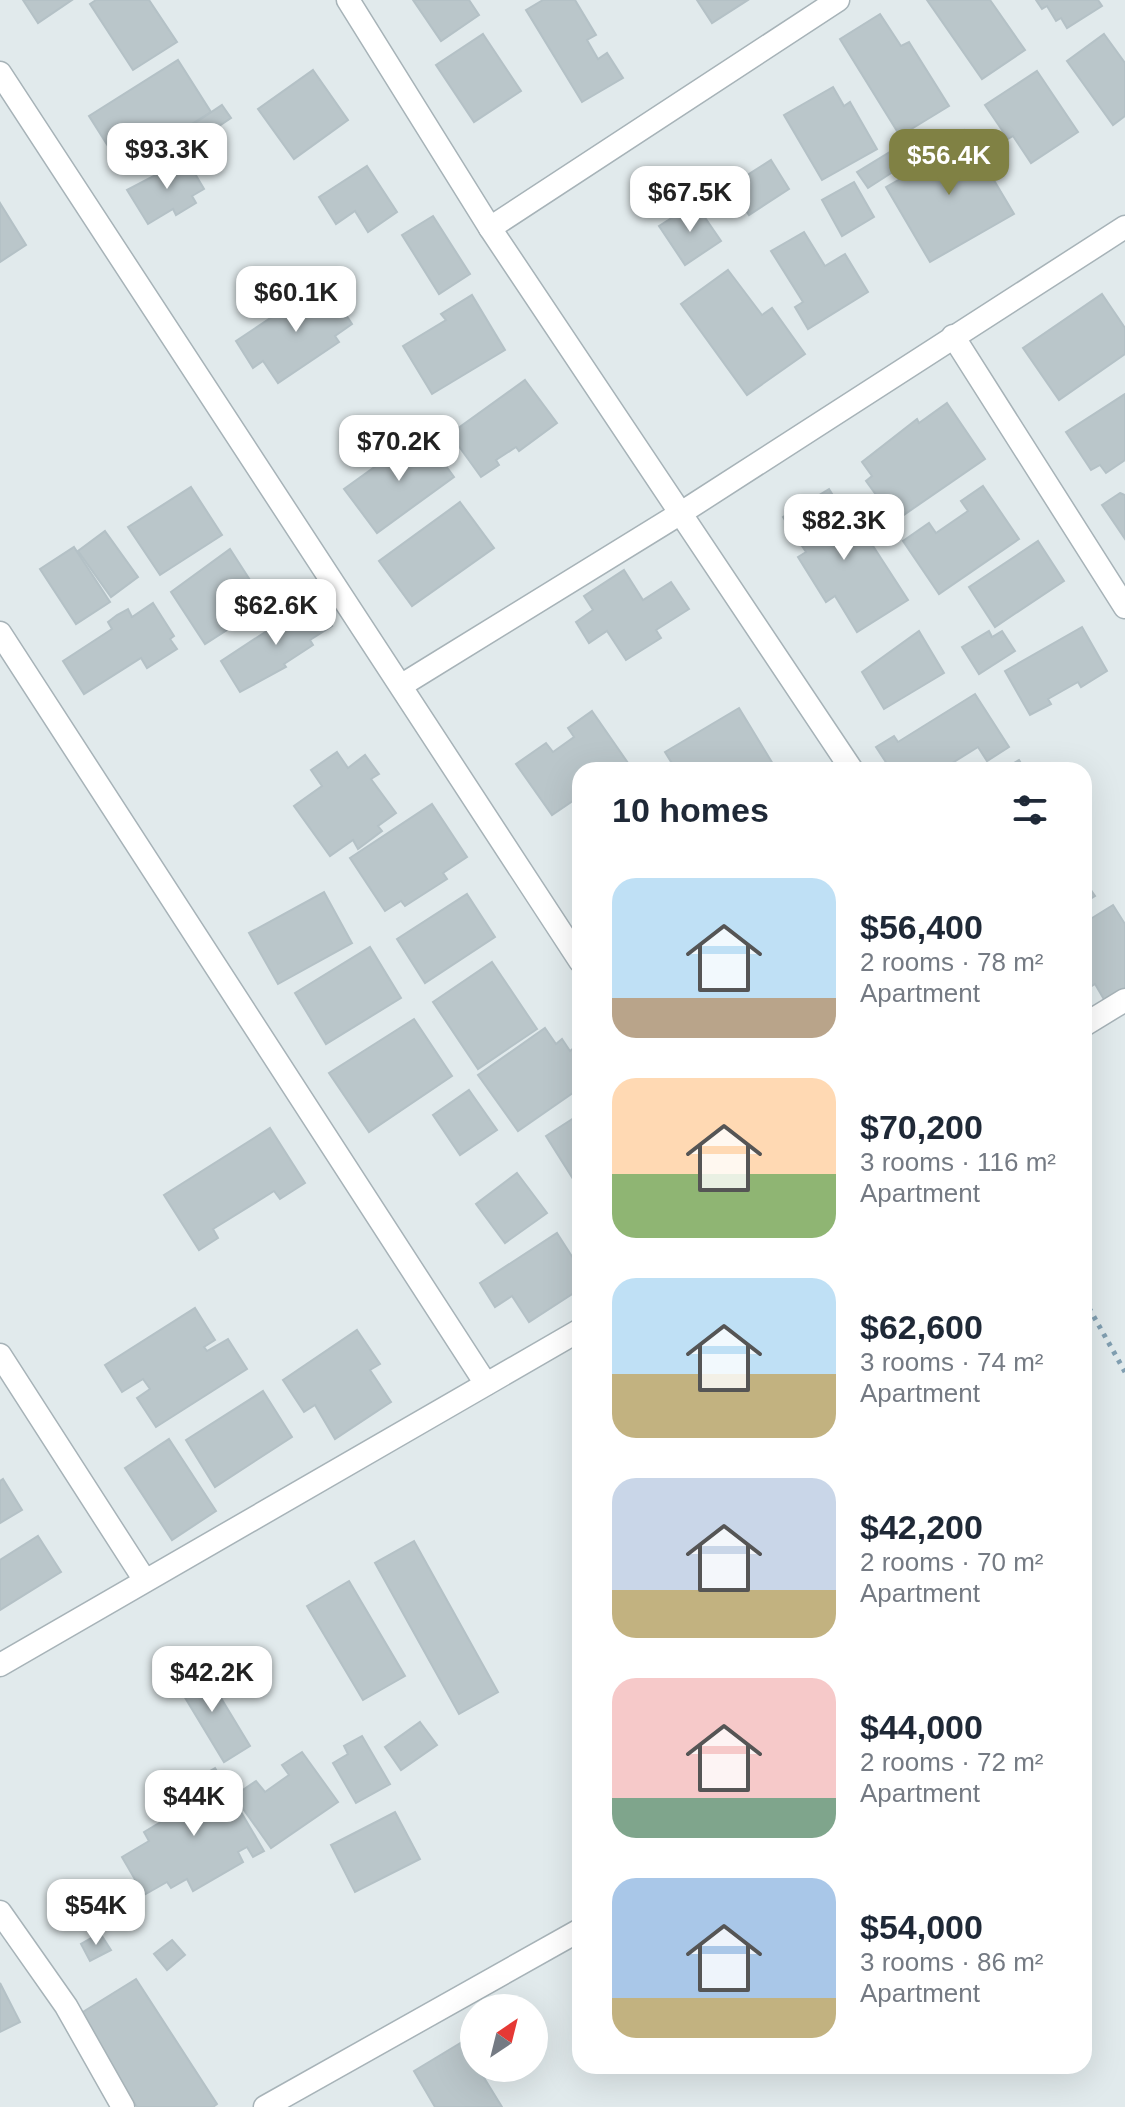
<!DOCTYPE html>
<html lang="en">
<head>
<meta charset="utf-8">
<style>
	body { margin:0; font-family:Arial,sans-serif; background:#f2f2f3; color:#1f2937; height:100vh; display:flex; flex-direction:column; font-size:30px; white-space:nowrap }
	* { box-sizing:border-box; margin:0 }
	p { font-size:26px; color:#747a83 }
	.icon { flex:none; width:44px; height:44px; fill:none; stroke:currentColor; stroke-width:2; stroke-linecap:round; stroke-linejoin:round }
	.map { position:relative; flex:1; overflow:hidden }
	.sheet { position:absolute; left:572px; top:762px; width:520px; height:1312px; display:flex; flex-direction:column; background:#fff; border-radius:24px; box-shadow:0 8px 32px #0002 }
	.sheet>* { flex:none }
	.needle { width:52px; rotate:35deg }
	.buttons { position:absolute; left:460px; top:1994px; display:grid; gap:16px }
	.buttons a { display:grid; place-items:center; width:88px; height:88px; border-radius:50%; background:#fff; box-shadow:0 8px 32px #0002; font-size:40px }
	.price { position:absolute; translate:-50% -68px; padding:0 18px; border-radius:16px; background:#fff; color:#222; font-size:26px; line-height:52px; filter:drop-shadow(0 2px 4px #0008) }
	.price::after { content:''; position:absolute; left:50%; top:48px; width:24px; height:18px; margin-left:-12px; background:inherit; clip-path:polygon(0 0,100% 0,50% 100%) }
	.price.active { background:#808144; color:#fff }
	ul { padding:0; list-style:none }
	li { display:flex; align-items:center; gap:24px; height:200px; padding:0 40px }
	li span { display:grid; place-items:center; flex:none; width:224px; height:160px; border-radius:24px; color:#555 }
	li>.icon { margin-inline-start:auto }
	span .icon { width:96px; height:96px; fill:#fffc; stroke-width:1 }
	li b { font-size:34px }
	h2 { display:flex; justify-content:space-between; align-items:center; height:96px; padding:0 40px; font-size:34px }
	.map>svg:first-child { display:block }
	.building { fill:#bac6ca; stroke:#b4c1c6; stroke-width:2 }
	.lines { fill:none; stroke-linecap:round; stroke-linejoin:round }
	.minor-casing { stroke:#a7b3b8; stroke-width:25 }
	.path { stroke:#819fb1; stroke-width:5; stroke-dasharray:4 6; stroke-linecap:butt }
	.minor { stroke:#fff; stroke-width:22 }
</style>
</head>
<body>
<div class="map">
<svg width="1125" height="2107" viewBox="0 0 1125 2107">
	<rect width="100%" height="100%" fill="#e1eaec"/>
	<g class="building">
		<path d="M23,0h49l-34,23z"/>
		<path d="M96,0h53l28,42 -44,28 -43,-66z"/>
		<path d="M413,0h56l10,15 -38,26z"/>
		<path d="M543,0h32l21,35 -9,5 11,19 9,-6 16,25 -41,24 -56,-92z"/>
		<path d="M697,0h51l-36,23z"/>
		<path d="M927,0h63l35,50 -43,29z"/>
		<path d="M1036,0h62l4,6 -35,22 -6,-10 -5,3 -9,-15 -5,3z"/>
		<path d="M880,14l21,32 8,-4 40,64 -49,30 -60,-97z"/>
		<path d="M483,34l38,57 -47,31 -38,-57z"/>
		<path d="M1104,34l21,29v53l-12,9 -46,-64z"/>
		<path d="M178,60l33,52 -32,20 5,7 -43,27 -12,-18 -14,9 -26,-41z"/>
		<path d="M313,70l35,50 -54,39 -36,-50z"/>
		<path d="M1037,71l41,61 -47,31 -18,-27 -5,3 -23,-34z"/>
		<path d="M833,87l11,19 6,-4 27,47 -55,31 -38,-65z"/>
		<path d="M222,105l9,13 -36,24 -9,-13z"/>
		<path d="M964,130l50,84 -84,48 -44,-75 28,-16 -5,-9z"/>
		<path d="M890,152l9,16 -31,20 -11,-16z"/>
		<path d="M184,155l20,34 -12,7 4,7 -20,12 -3,-6 -25,15 -21,-34 48,-25 -2,-3z"/>
		<path d="M771,160l18,29 -40,26 -19,-29z"/>
		<path d="M367,166l30,46 -29,20 -13,-21 -19,13 -17,-27z"/>
		<path d="M854,182l20,35 -32,19 -20,-36z"/>
		<path d="M0,203l26,42 -26,17z"/>
		<path d="M695,203l26,38 -36,24 -26,-39z"/>
		<path d="M433,216l37,58 -31,20 -37,-59z"/>
		<path d="M804,232l21,34 20,-12 23,38 -60,37 -13,-22 8,-5 -32,-51z"/>
		<path d="M728,270l34,45 10,-7 33,46 -58,41 -66,-91z"/>
		<path d="M325,283l27,41 -17,12 4,6 -61,41 -15,-22 -10,7 -17,-27 45,-30 3,5 9,-7 -2,-4z"/>
		<path d="M1102,294l23,34v26l-66,46 -36,-52z"/>
		<path d="M472,295l33,55 -73,44 -29,-48 43,-26 -5,-6z"/>
		<path d="M525,380l32,43 -38,28 -3,-4 -20,13 3,5 -18,12 -31,-43z"/>
		<path d="M1125,394v66l-19,13 -6,-8 -9,5 -25,-38z"/>
		<path d="M947,403l38,56 -90,62 -29,-40 6,-5 -10,-14 55,-43 2,4z"/>
		<path d="M422,433l32,44 -77,56 -33,-44z"/>
		<path d="M983,486l36,53 -80,55 -36,-53 26,-18 7,10 32,-22 -7,-10z"/>
		<path d="M191,487l31,48 -62,40 -32,-48z"/>
		<path d="M829,489l27,43 6,-3 46,71 -51,32 -22,-36 -9,6 -28,-45 8,-5 -23,-35z"/>
		<path d="M1120,493l5,2v44l-23,-34z"/>
		<path d="M460,502l34,46 -82,58 -33,-45z"/>
		<path d="M105,531l33,46 -27,20 -33,-46z"/>
		<path d="M1038,541l26,40 -69,46 -26,-40z"/>
		<path d="M74,547l36,55 -34,22 -36,-55z"/>
		<path d="M230,549l36,56 -61,39 -34,-52z"/>
		<path d="M624,570l19,30 28,-18 18,27 -33,21 5,8 -35,22 -19,-29 -18,12 -13,-21 17,-12 -9,-14z"/>
		<path d="M314,600l18,26 -22,14 3,5 -29,19 2,3 -46,25 -19,-31z"/>
		<path d="M153,603l21,33 -4,3 7,10 -30,19 -6,-10 -57,36 -21,-33 49,-32 -4,-7 9,-7 11,-6 4,8z"/>
		<path d="M1082,627l25,44 -26,16 -3,-5 -30,17 3,5 -21,11 -25,-44z"/>
		<path d="M919,631l25,42 -60,36 -22,-37z"/>
		<path d="M989,631l3,6 10,-6 13,20 -36,23 -17,-27z"/>
		<path d="M975,694l34,53 -22,14 -9,-14 -37,23h-50l-15,-23 18,-11 4,6z"/>
		<path d="M739,708l34,56 -10,6h-87l-11,-18z"/>
		<path d="M592,711l36,52 -11,7h-37v26l-28,19 -36,-51 30,-21 7,9 21,-15 -6,-9z"/>
		<path d="M337,752l11,16 17,-13 14,19 -8,5 25,34 -18,13 4,5 -24,18 -5,-9 -23,16 -36,-50 28,-20 -11,-16z"/>
		<path d="M1019,760l6,10h-23z"/>
		<path d="M432,804l35,53 -24,16 4,6 -42,27 -4,-5 -16,10 -35,-53z"/>
		<path d="M1084,880l11,16 -11,7z"/>
		<path d="M324,892l28,51 -74,41 -29,-51z"/>
		<path d="M467,894l28,43 -70,46 -28,-44z"/>
		<path d="M1113,905l12,19v65l-20,12 -10,-17 -11,7v-68z"/>
		<path d="M370,947l31,51 -75,46 -31,-51z"/>
		<path d="M492,962l45,67 -59,40 -45,-67z"/>
		<path d="M414,1019l38,57 -83,56 -40,-59z"/>
		<path d="M545,1028l11,16 6,-5 8,12 10,-8v45l-62,43 -40,-56z"/>
		<path d="M469,1090l28,40 -37,25 -27,-40z"/>
		<path d="M580,1114v76l-34,-54z"/>
		<path d="M270,1128l35,55 -25,16 -6,-8 -61,38 5,9 -19,12 -35,-55z"/>
		<path d="M517,1173l30,40 -42,30 -29,-39z"/>
		<path d="M557,1233l23,36v20l-51,33 -17,-26 -17,11 -15,-24z"/>
		<path d="M195,1308l20,32 -11,7 3,4 21,-12 19,30 -91,58 -19,-29 13,-9 -7,-10 -21,13 -17,-27z"/>
		<path d="M357,1330l23,34 -10,6 21,32 -56,37 -20,-34 -11,7 -21,-32z"/>
		<path d="M263,1391l29,46 -77,50 -29,-47z"/>
		<path d="M169,1439l47,72 -44,29 -47,-72z"/>
		<path d="M3,1479l19,31 -22,13v-42z"/>
		<path d="M38,1536l23,36 -61,38v-50z"/>
		<path d="M414,1541l84,151 -39,22 -84,-151z"/>
		<path d="M349,1581l56,95 -42,24 -56,-94z"/>
		<path d="M201,1665l49,81 -26,16 -49,-81z"/>
		<path d="M420,1722l17,23 -36,25 -16,-23z"/>
		<path d="M362,1736l28,48 -34,19 -23,-40 15,-9 -4,-8z"/>
		<path d="M302,1752l36,50 -67,46 -37,-52 22,-15 9,11 24,-17 -7,-10z"/>
		<path d="M215,1768l49,83 -11,6 -6,-10 -9,5 5,10 -50,29 -6,-12 -16,9 -4,-6 -23,13 -22,-38 27,-16 -5,-9 20,-12 -3,-6 17,-10 -6,-11z"/>
		<path d="M395,1812l25,47 -65,33 -24,-47z"/>
		<path d="M100,1933l11,17 -21,11 -9,-17z"/>
		<path d="M172,1940l13,15 -18,15 -13,-16z"/>
		<path d="M136,1979l81,125 -4,3h-76l-59,-92z"/>
		<path d="M0,1983l20,39 -20,10z"/>
		<path d="M462,2042l12,19v7h4l24,39h-67l-21,-36z"/>
	</g>
	<g class="lines">
		<defs>
			<g id="minor">
				<path d="M348,0l142,228 362,542"/>
				<path d="M0,73l580,888"/>
				<path d="M490,228l348,-228"/>
				<path d="M953,336l172,271"/>
				<path d="M0,633l486,751"/>
				<path d="M402,685l279,-172 444,-286"/>
				<path d="M1084,1025l41,-25"/>
				<path d="M0,1355l144,224"/>
				<path d="M0,1665l580,-335"/>
				<path d="M0,1912l66,94 57,101"/>
				<path d="M265,2107l315,-177"/>
			</g>
		</defs>
		<use href="#minor" class="minor-casing"/>
		<path class="path" d="M1084,1299l41,73"/>
		<use href="#minor" class="minor"/>
	</g>
</svg>
<div class="buttons">
<a><svg class="needle" viewBox="-14 -14 28 28"><path d="M0-13l5 13h-10z" fill="#e53935"/><path d="M0 13l5-13h-10z" fill="#747a83"/></svg></a>
</div>
<b class="price" style="left:167px;top:191px">$93.3K</b>
<b class="price active" style="left:949px;top:197px">$56.4K</b>
<b class="price" style="left:690px;top:234px">$67.5K</b>
<b class="price" style="left:296px;top:334px">$60.1K</b>
<b class="price" style="left:399px;top:483px">$70.2K</b>
<b class="price" style="left:844px;top:562px">$82.3K</b>
<b class="price" style="left:276px;top:647px">$62.6K</b>
<b class="price" style="left:212px;top:1714px">$42.2K</b>
<b class="price" style="left:194px;top:1838px">$44K</b>
<b class="price" style="left:96px;top:1947px">$54K</b>
<section class="sheet">
<h2>10 homes<svg class="icon" aria-label="filters" viewBox="0 0 24 24"><path d="M4 7h16M4 17h16"/><circle cx="9" cy="7" r="2"/><circle cx="15" cy="17" r="2"/></svg></h2>
<ul>
<li><span style="background:linear-gradient(#bfe0f5 75%,#b9a48a 0)"><svg class="icon" aria-label="home" viewBox="0 0 24 24"><path d="M3 11l9-7 9 7M6 9v11h12V9"/></svg></span><div><b>$56,400</b><p>2 rooms · 78 m²</p><p>Apartment</p></div></li>
<li><span style="background:linear-gradient(#ffd9b3 60%,#8fb573 0)"><svg class="icon" aria-label="home" viewBox="0 0 24 24"><path d="M3 11l9-7 9 7M6 9v11h12V9"/></svg></span><div><b>$70,200</b><p>3 rooms · 116 m²</p><p>Apartment</p></div></li>
<li><span style="background:linear-gradient(#bfe0f5 60%,#c2b280 0)"><svg class="icon" aria-label="home" viewBox="0 0 24 24"><path d="M3 11l9-7 9 7M6 9v11h12V9"/></svg></span><div><b>$62,600</b><p>3 rooms · 74 m²</p><p>Apartment</p></div></li>
<li><span style="background:linear-gradient(#c9d6e8 70%,#c2b280 0)"><svg class="icon" aria-label="home" viewBox="0 0 24 24"><path d="M3 11l9-7 9 7M6 9v11h12V9"/></svg></span><div><b>$42,200</b><p>2 rooms · 70 m²</p><p>Apartment</p></div></li>
<li><span style="background:linear-gradient(#f6c9c9 75%,#7fa58c 0)"><svg class="icon" aria-label="home" viewBox="0 0 24 24"><path d="M3 11l9-7 9 7M6 9v11h12V9"/></svg></span><div><b>$44,000</b><p>2 rooms · 72 m²</p><p>Apartment</p></div></li>
<li><span style="background:linear-gradient(#a9c7e8 75%,#c2b280 0)"><svg class="icon" aria-label="home" viewBox="0 0 24 24"><path d="M3 11l9-7 9 7M6 9v11h12V9"/></svg></span><div><b>$54,000</b><p>3 rooms · 86 m²</p><p>Apartment</p></div></li>
</ul>
</section>
</div>
</body>
</html>
